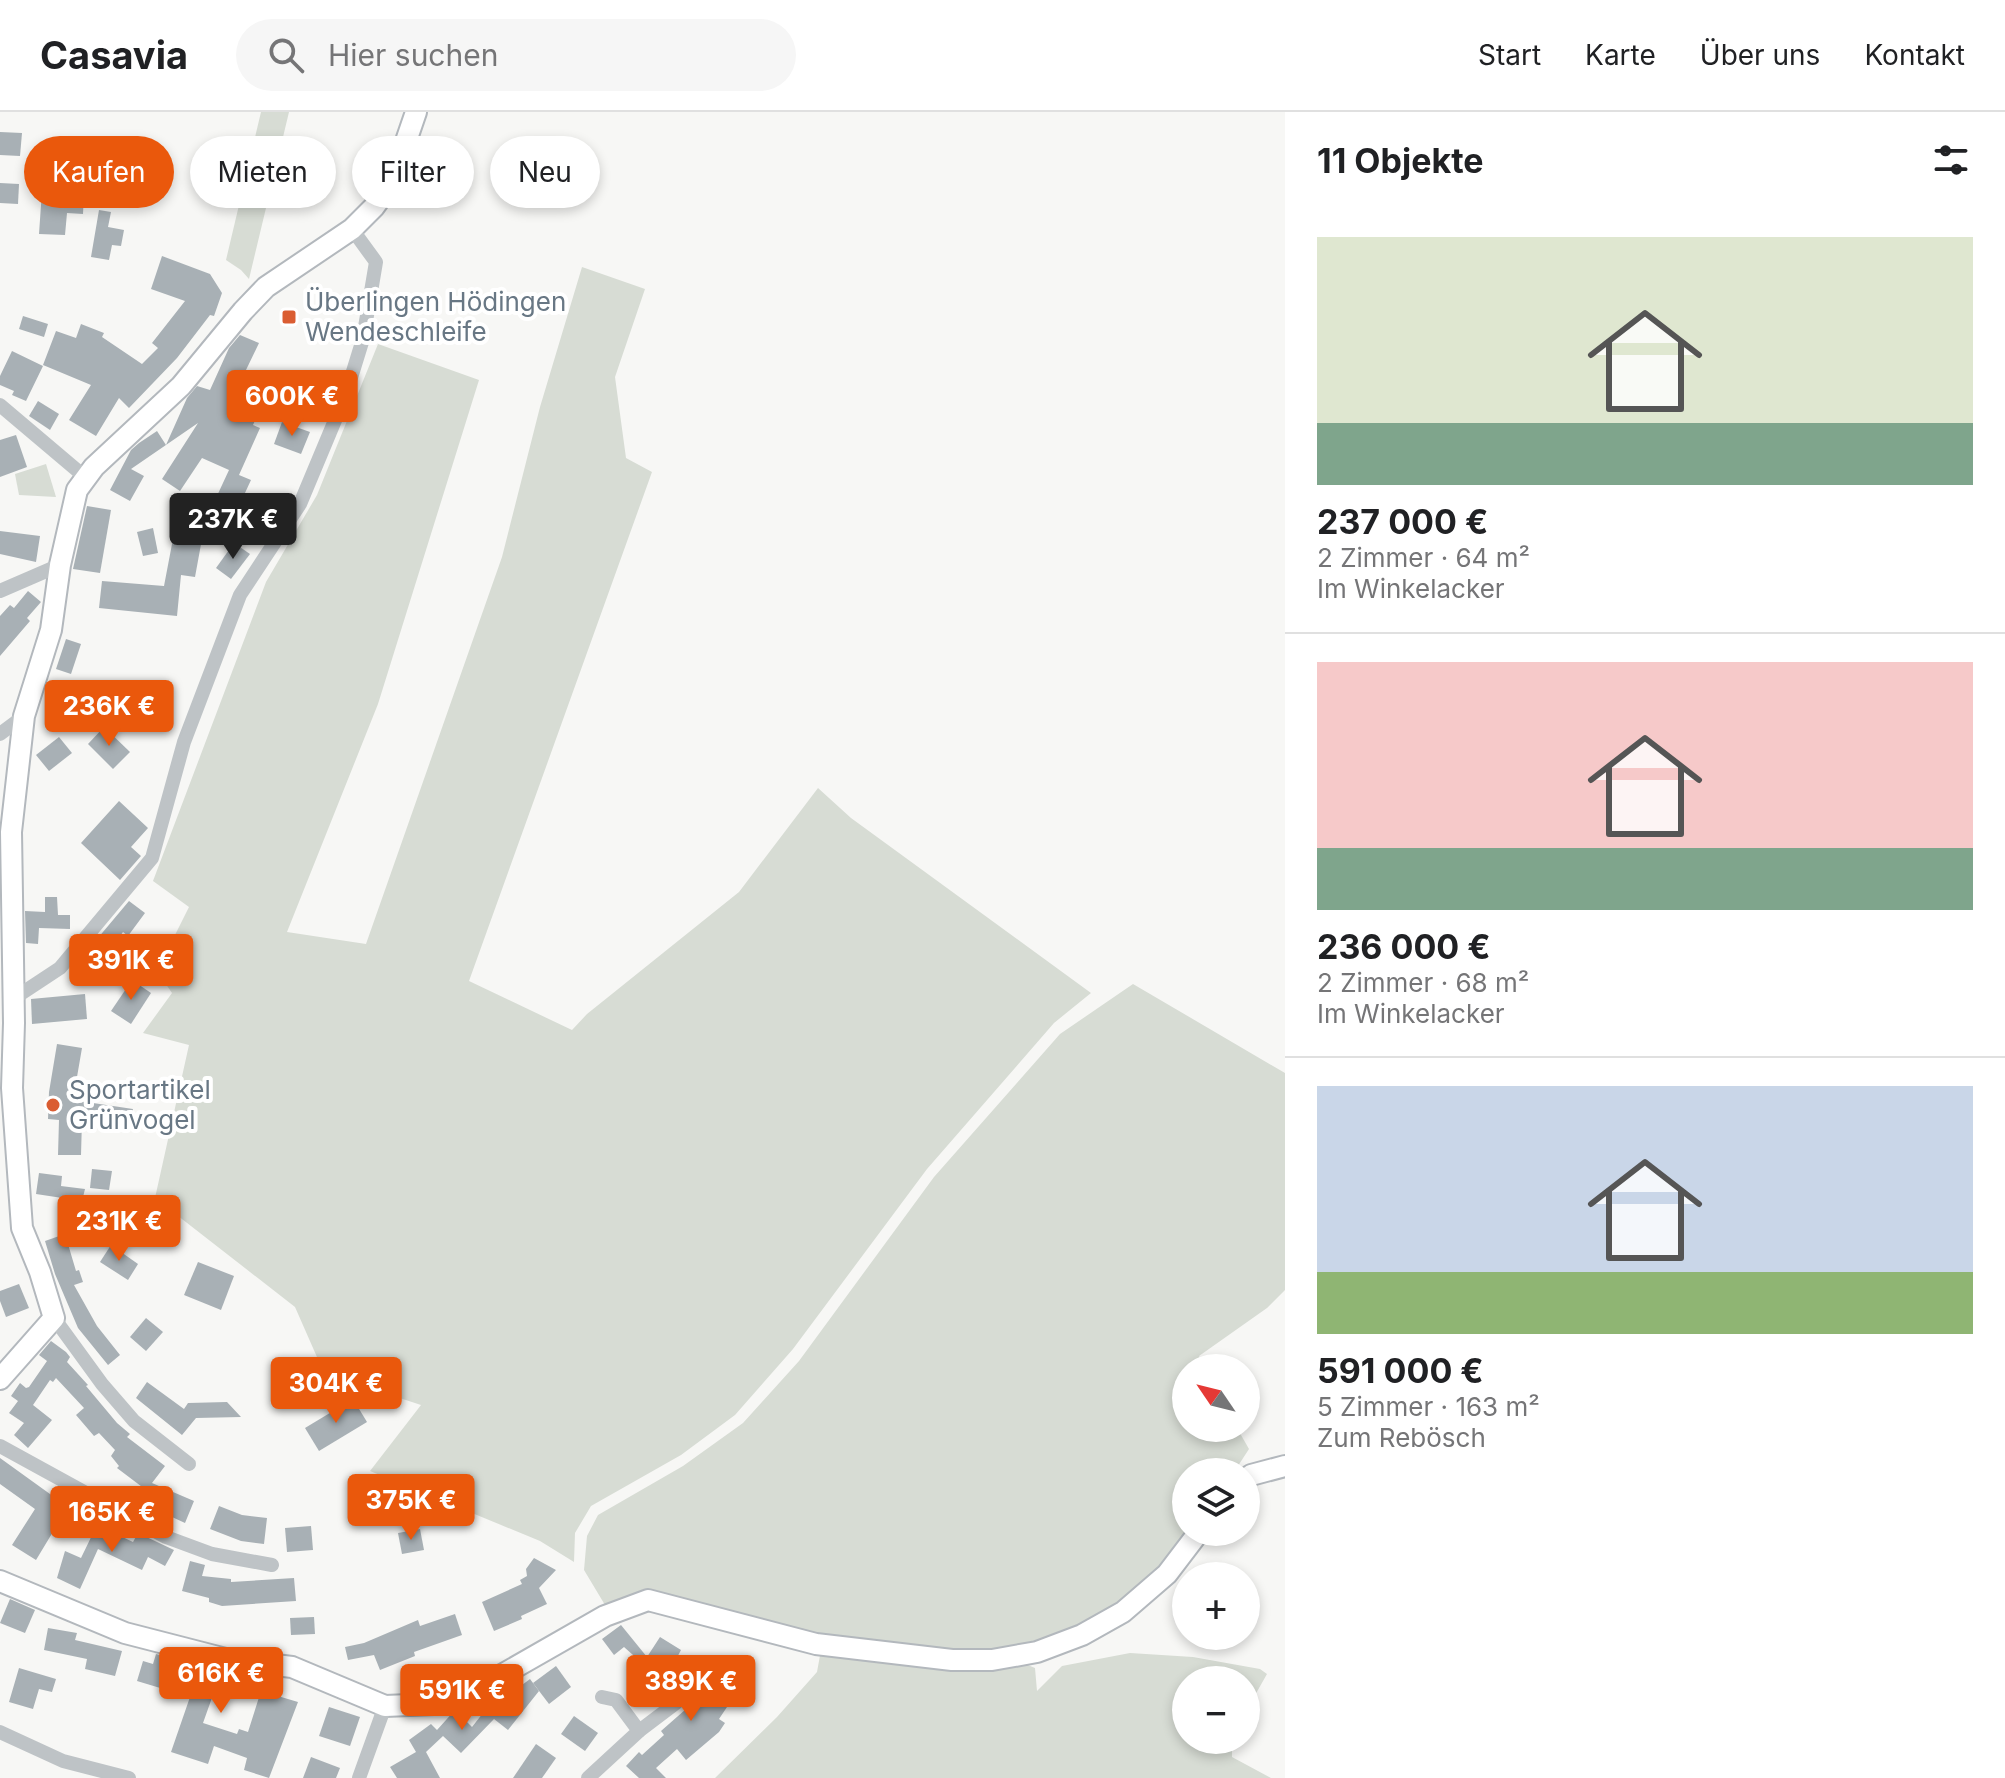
<!DOCTYPE html>
<html lang="de">
<head>
<meta charset="utf-8">
<style>
	body { margin:0; font-family:Inter,sans-serif; background:#f6f6f6; color:#202124; height:100vh; display:flex; flex-direction:column; font-size:30px; white-space:nowrap }
	* { box-sizing:border-box; margin:0 }
	p { font-size:26px; color:#757577 }
	.icon { flex:none; width:44px; height:44px; fill:none; stroke:currentColor; stroke-width:2; stroke-linecap:round; stroke-linejoin:round }
	.map { position:relative; flex:1; overflow:hidden }
	.side { display:flex; flex-direction:column; background:#fff; width:720px }
	.side>* { flex:none }
	.hud { position:absolute; left:24px; top:24px; width:760px; height:72px; display:flex; gap:16px }
	.needle { width:52px; rotate:305deg }
	.controls { position:absolute; left:1172px; top:1242px; display:grid; gap:16px }
	.controls a { display:grid; place-items:center; width:88px; height:88px; border-radius:50%; background:#fff; box-shadow:0 4px 12px #0003; font-size:40px }
	.price { position:absolute; translate:-50% -68px; padding:0 18px; border-radius:8px; background:#ea580c; color:#fff; font-size:26px; line-height:52px; filter:drop-shadow(0 2px 4px #0008) }
	.price::after { content:''; position:absolute; left:50%; top:48px; width:24px; height:18px; margin-left:-12px; background:inherit; clip-path:polygon(0 0,100% 0,50% 100%) }
	.price.on { background:#222; color:#fff }
	ul { padding:0; list-style:none }
	li { display:grid; align-content:center; gap:16px; height:424px; padding:0 32px }
	li+li { border-top:2px solid #e0e0e0 }
	li span { display:grid; place-items:center; height:248px; border-radius:0px; color:#555 }
	li>.icon { margin-inline-start:auto }
	span .icon { width:144px; height:144px; fill:#fffc; stroke-width:1 }
	li b { font-size:34px }
	h2 { display:flex; justify-content:space-between; align-items:center; height:96px; padding:0 32px; font-size:34px }
	.pill { padding:0 28px; border-radius:36px; background:#fff; box-shadow:0 4px 12px #0003; font-size:28px; line-height:72px }
	.pill.on { background:#ea580c; color:#fff }
	header { display:flex; align-items:center; gap:48px; box-sizing:border-box; height:112px; padding:0 40px; background:#fff; border-bottom:2px solid #e0e0e0 }
	header strong { font-size:38px }
	nav { display:flex; gap:44px; margin-inline-start:auto; font-size:28px }
	.search { width:560px; height:72px; background:#f6f6f6; display:flex; align-items:center; gap:20px; box-sizing:border-box; padding:0 28px; border-radius:44px; color:#757577; font-size:30px }
	main { display:flex; flex:1; min-height:0 }
	.map>svg:first-child { display:block }
	.green { fill:#d7dcd4 }
	.building { fill:#a8b0b5 }
	.lines { fill:none; stroke-linecap:round; stroke-linejoin:round }
	.secondary-casing { stroke:#b3b8bd; stroke-width:24 }
	.street { stroke:#bec3c6; stroke-width:14 }
	.secondary { stroke:#fff; stroke-width:20 }
	.poi-dot { fill:#da5d32; stroke:#fff; stroke-width:3 }
	.labels { text-anchor:middle; stroke-width:8; stroke-linejoin:round; paint-order:stroke }
	.poi-label { font-size:26px; fill:#687784; stroke:#fff; text-anchor:start }
</style>
</head>
<body>
<header>
<strong>Casavia</strong>
<div class="search"><svg class="icon" aria-label="search" viewBox="0 0 24 24"><circle cx="10" cy="10" r="6"/><path d="M15 15l6 6"/></svg>Hier suchen</div>
<nav><a>Start</a><a>Karte</a><a>Über uns</a><a>Kontakt</a></nav>
</header>
<main>
<div class="map">
<svg width="1285" height="1666" viewBox="0 0 1285 1666">
	<rect width="100%" height="100%" fill="#f7f7f5"/>
	<g class="green">
		<path d="M261,0h28l-40,167 -8,-9 -15,-10z"/>
		<path d="M582,155l63,22 -30,88 11,81 26,14 -183,509 103,49 15,-16 152,-122 79,-104 33,30 240,175 -37,30 -127,146 -134,180 -58,66 -54,40 -90,51 -16,27 -1,29 -34,-21 -170,-70 51,-66 -97,-32 -29,-66 -140,-109 34,-153 -46,-12 29,-40 -15,-22 32,-64 -36,-26 113,-299 51,-87 61,-151 101,36 -101,324 -91,228 79,12 136,-387 38,-150z"/>
		<path d="M46,352l10,33 -37,-2 -4,-21z"/>
		<path d="M1133,872l152,89v217l-18,18 -68,48 6,12h-19v60h51l12,21 -15,23h-48v60h6l-27,36 -44,39 -39,22 -89,26 -180,-15 -166,-44 -39,14 -24,-40 3,-34 11,-21 85,-49 60,-43 56,-62 135,-184 126,-143z"/>
		<path d="M821,1538l197,11 17,7 2,23 25,-25 68,-13 63,4 67,12 7,5 -21,37v-31h-60v60h46v17l39,21h-556l62,-61 40,-45z"/>
	</g>
	<g class="building">
		<path d="M0,20l22,1 -2,23 -20,-1z"/>
		<path d="M43,64h14l-1,15 28,2 -1,21 -16,-1 -2,22 -26,-1z"/>
		<path d="M0,71l19,1 -1,20 -18,-1z"/>
		<path d="M99,98l12,2 -3,15 16,3 -3,16 -9,-1 -3,15 -18,-3z"/>
		<path d="M162,144l48,18 12,19 -8,23 -4,-1 -33,43 -48,50 -10,-10 -23,38 -27,-16 22,-35 -48,-20 13,-34 20,7 5,-14 23,9 -2,4 40,27 16,-16 -6,-5 33,-42 -34,-12z"/>
		<path d="M23,204l25,8 -4,13 -25,-8z"/>
		<path d="M240,223l19,8 -13,27 26,12 -19,43 7,3 -21,47 12,5 -13,28 -22,-10 13,-28 -27,-12 -22,33 -18,-12 36,-56 -67,46 13,7 -14,25 -20,-11 21,-40 8,-7 18,-12 9,14 21,-47 10,-12 13,4 19,-42z"/>
		<path d="M12,239l31,15 -17,35 -14,-6 2,-4 -14,-6v-9z"/>
		<path d="M38,289l21,13 -9,16 -21,-14z"/>
		<path d="M282,310l28,10 -9,22 -27,-10z"/>
		<path d="M16,323l11,32 -27,10v-37z"/>
		<path d="M87,394l24,4 -11,63 -27,-4z"/>
		<path d="M176,411l28,5 -9,49 -14,-2 -4,41 -78,-8 3,-27 62,5z"/>
		<path d="M153,416l5,25 -15,3 -6,-24z"/>
		<path d="M0,419l40,5 -4,26 -36,-8z"/>
		<path d="M234,431l16,11 -19,25 -15,-11z"/>
		<path d="M28,479l13,11 -14,16 3,3 -30,35v-40l10,-11 4,3z"/>
		<path d="M66,527l15,5 -10,30 -15,-5z"/>
		<path d="M80,579l11,10 -22,24 -11,-10z"/>
		<path d="M104,615l26,25 -17,17 -25,-25z"/>
		<path d="M59,625l13,16 -23,18 -13,-16z"/>
		<path d="M119,689l29,27 -17,19 10,9 -21,24 -39,-37z"/>
		<path d="M45,785h12l1,18h12v14l-31,-1 -1,16 -12,-1 -1,-32 20,1z"/>
		<path d="M129,789l16,12 -17,23 -5,-4 -22,30 -14,-11z"/>
		<path d="M132,868l19,13 -20,31 -20,-13z"/>
		<path d="M85,882l2,25 -55,5 -1,-25z"/>
		<path d="M57,932l25,4 -9,52 60,9 -3,14 -44,-8v5h-4l-1,35h-23l1,-35 -11,-1 1,-27z"/>
		<path d="M92,1057l20,2 -3,19 -19,-2z"/>
		<path d="M39,1061l23,3 -1,10 24,3 -3,12 -46,-7z"/>
		<path d="M65,1122l11,37 3,-1 4,12 -9,3 23,41 23,29 -12,10 -30,-37 -23,-54 -10,-33z"/>
		<path d="M111,1133l27,19 -10,16 -28,-18z"/>
		<path d="M198,1150l36,14 -13,34 -37,-15z"/>
		<path d="M19,1172l10,24 -23,9 -6,-16v-10z"/>
		<path d="M146,1206l17,14 -17,19 -16,-14z"/>
		<path d="M51,1229l15,11 4,5 -3,5 21,23 -2,1 31,37 13,11 -3,3 38,29 -13,17 42,18 -9,22 -26,-12 3,-9 -45,-34 2,-2 -8,-10 4,-6 -16,-17 -5,3 -18,-21 8,-7 -28,-30 -3,4 -3,-2 -17,25 19,15 -24,28 -14,-13 10,-12 -15,-10 9,-12 -7,-5 9,-13 6,5 3,-1 18,-26 -8,-6z"/>
		<path d="M147,1270l37,27 4,-6 39,-1 14,15 -45,1 -14,17 -46,-37z"/>
		<path d="M353,1287l14,23 -48,29 -14,-23z"/>
		<path d="M0,1346l68,49 -32,53 -24,-15 23,-36 -35,-25z"/>
		<path d="M219,1394l23,9 25,3 -3,26 -23,-3 -31,-12z"/>
		<path d="M97,1413l36,17 5,-9 36,17 -9,16 -17,-9 -6,13 -44,-21 -18,40 -23,-11 8,-27 16,7z"/>
		<path d="M311,1414l2,24 -26,2 -2,-24z"/>
		<path d="M420,1417l4,21 -22,4 -4,-21z"/>
		<path d="M534,1446l22,12 -17,18 8,16 -26,12 1,3 -28,12 -12,-29 40,-18 -2,-4 7,-4 -1,-7z"/>
		<path d="M190,1449l15,4 -3,11 29,3v3l63,-4 2,23 -74,5 -13,-4v-4l-27,-7z"/>
		<path d="M10,1487l25,11 -10,23 -25,-10z"/>
		<path d="M455,1502l7,21 -48,17 1,4 -35,14 -6,-15 -26,5 -3,-13 19,-4 54,-23 2,6z"/>
		<path d="M314,1505l1,17 -24,1 -1,-17z"/>
		<path d="M621,1513l26,32 13,-20 21,13 -9,17 5,21 -28,7 -3,-11 -7,1 -6,-30 -9,-8 -10,8 -12,-16z"/>
		<path d="M48,1516l29,5 -2,7 47,11 -7,25 -30,-7 2,-10 -43,-9z"/>
		<path d="M156,1542l94,23 -5,12 -26,-11 -16,45 34,11 2,-5 9,3 13,-41 37,11 -29,76 -25,-8 3,-12 -33,-12 -6,18 -37,-12 19,-55 -53,-16 6,-20 10,3z"/>
		<path d="M715,1549l23,16 -7,11 6,4 -18,27 6,4 -6,9 -33,28 -9,-11 -21,19 10,10h-27l-13,-12 13,-14 3,3 22,-20 -3,-4 33,-29 -5,-4z"/>
		<path d="M556,1554l15,21 -22,17 -16,-21z"/>
		<path d="M19,1556l37,11 -4,13 -13,-3 -6,20 -24,-7z"/>
		<path d="M530,1567l9,12 -31,39 -14,-11 -33,34 -18,-17 -17,16 14,26h-43l-7,-11 26,-15 -7,-12 22,-16 6,6 18,-20 17,17 22,-28 6,5 12,-15 2,2z"/>
		<path d="M329,1595l31,10 -10,29 -31,-10z"/>
		<path d="M574,1604l24,17 -13,18 -24,-17z"/>
		<path d="M536,1632l20,14 -14,20h-29z"/>
		<path d="M311,1645l29,11 -4,10h-33z"/>
	</g>
	<g class="lines">
		<defs>
			<g id="secondary">
				<path d="M0,1267l54,-61 -14,-46 -18,-44 -10,-140 2,-65 -3,-191 13,-116 27,-86 9,-65 17,-75 17,-23 87,-81 62,-75 23,-24 86,-58 22,-22 18,-25 24,-70"/>
				<path d="M1246,1367l5,-4 34,-9"/>
				<path d="M0,1469l125,52 101,26 66,8 93,39 49,-2 45,-16 126,-72 43,-16 168,44 136,16h40l45,-8 45,-17 41,-23 44,-38 32,-42"/>
			</g>
		</defs>
		<use href="#secondary" class="secondary-casing"/>
		<g class="street">
			<path d="M0,293l85,72"/>
			<path d="M0,479l60,-26"/>
			<path d="M0,622l24,-18"/>
			<path d="M13,887l47,-31 92,-110 32,-116 56,-147 60,-91 46,-110 17,-55 13,-77 -24,-33"/>
			<path d="M54,1206l48,66 32,37 55,43"/>
			<path d="M0,1334l166,91 46,17 60,11"/>
			<path d="M639,1619l37,-28"/>
			<path d="M0,1620l63,29 66,17"/>
			<path d="M359,1666l26,-72"/>
			<path d="M588,1666l51,-47 -23,-31 -14,-3"/>
		</g>
		<use href="#secondary" class="secondary"/>
	</g>
	<g class="poi-dot">
		<rect x="281" y="197" width="16" height="16" rx="4"/>
		<circle cx="53" cy="993" r="8"/>
	</g>
	<g class="labels">
		<g class="poi-label">
			<text x="305" y="199">Überlingen Hödingen<tspan x="305" dy="30">Wendeschleife</tspan></text>
			<text x="69" y="987">Sportartikel<tspan x="69" dy="30">Grünvogel</tspan></text>
		</g>
	</g>
</svg>
<div class="controls">
<a><svg class="needle" viewBox="-14 -14 28 28"><path d="M0-13l5 13h-10z" fill="#e53935"/><path d="M0 13l5-13h-10z" fill="#757577"/></svg></a>
<a><svg class="icon" aria-label="layers" viewBox="0 0 24 24"><path d="M12 4l9 5-9 5-9-5zM3 14l9 5 9-5"/></svg></a>
<a>+</a>
<a>−</a>
</div>
<b class="price" style="left:292px;top:326px">600K €</b>
<b class="price on" style="left:233px;top:449px">237K €</b>
<b class="price" style="left:109px;top:636px">236K €</b>
<b class="price" style="left:131px;top:890px">391K €</b>
<b class="price" style="left:119px;top:1151px">231K €</b>
<b class="price" style="left:336px;top:1313px">304K €</b>
<b class="price" style="left:411px;top:1430px">375K €</b>
<b class="price" style="left:112px;top:1442px">165K €</b>
<b class="price" style="left:221px;top:1603px">616K €</b>
<b class="price" style="left:691px;top:1611px">389K €</b>
<b class="price" style="left:462px;top:1620px">591K €</b>
<div class="hud">
<a class="pill on">Kaufen</a>
<a class="pill">Mieten</a>
<a class="pill">Filter</a>
<a class="pill">Neu</a>
</div>
</div>
<section class="side">
<h2>11 Objekte<svg class="icon" aria-label="filters" viewBox="0 0 24 24"><path d="M4 7h16M4 17h16"/><circle cx="9" cy="7" r="2"/><circle cx="15" cy="17" r="2"/></svg></h2>
<ul>
<li><span style="background:linear-gradient(#dfe7d0 75%,#7fa58c 0)"><svg class="icon" aria-label="home" viewBox="0 0 24 24"><path d="M3 11l9-7 9 7M6 9v11h12V9"/></svg></span><div><b>237 000 €</b><p>2 Zimmer · 64 m²</p><p>Im Winkelacker</p></div></li>
<li><span style="background:linear-gradient(#f6c9c9 75%,#7fa58c 0)"><svg class="icon" aria-label="home" viewBox="0 0 24 24"><path d="M3 11l9-7 9 7M6 9v11h12V9"/></svg></span><div><b>236 000 €</b><p>2 Zimmer · 68 m²</p><p>Im Winkelacker</p></div></li>
<li><span style="background:linear-gradient(#c9d6e8 75%,#8fb573 0)"><svg class="icon" aria-label="home" viewBox="0 0 24 24"><path d="M3 11l9-7 9 7M6 9v11h12V9"/></svg></span><div><b>591 000 €</b><p>5 Zimmer · 163 m²</p><p>Zum Rebösch</p></div></li>
</ul>
</section>
</main>
</body>
</html>
